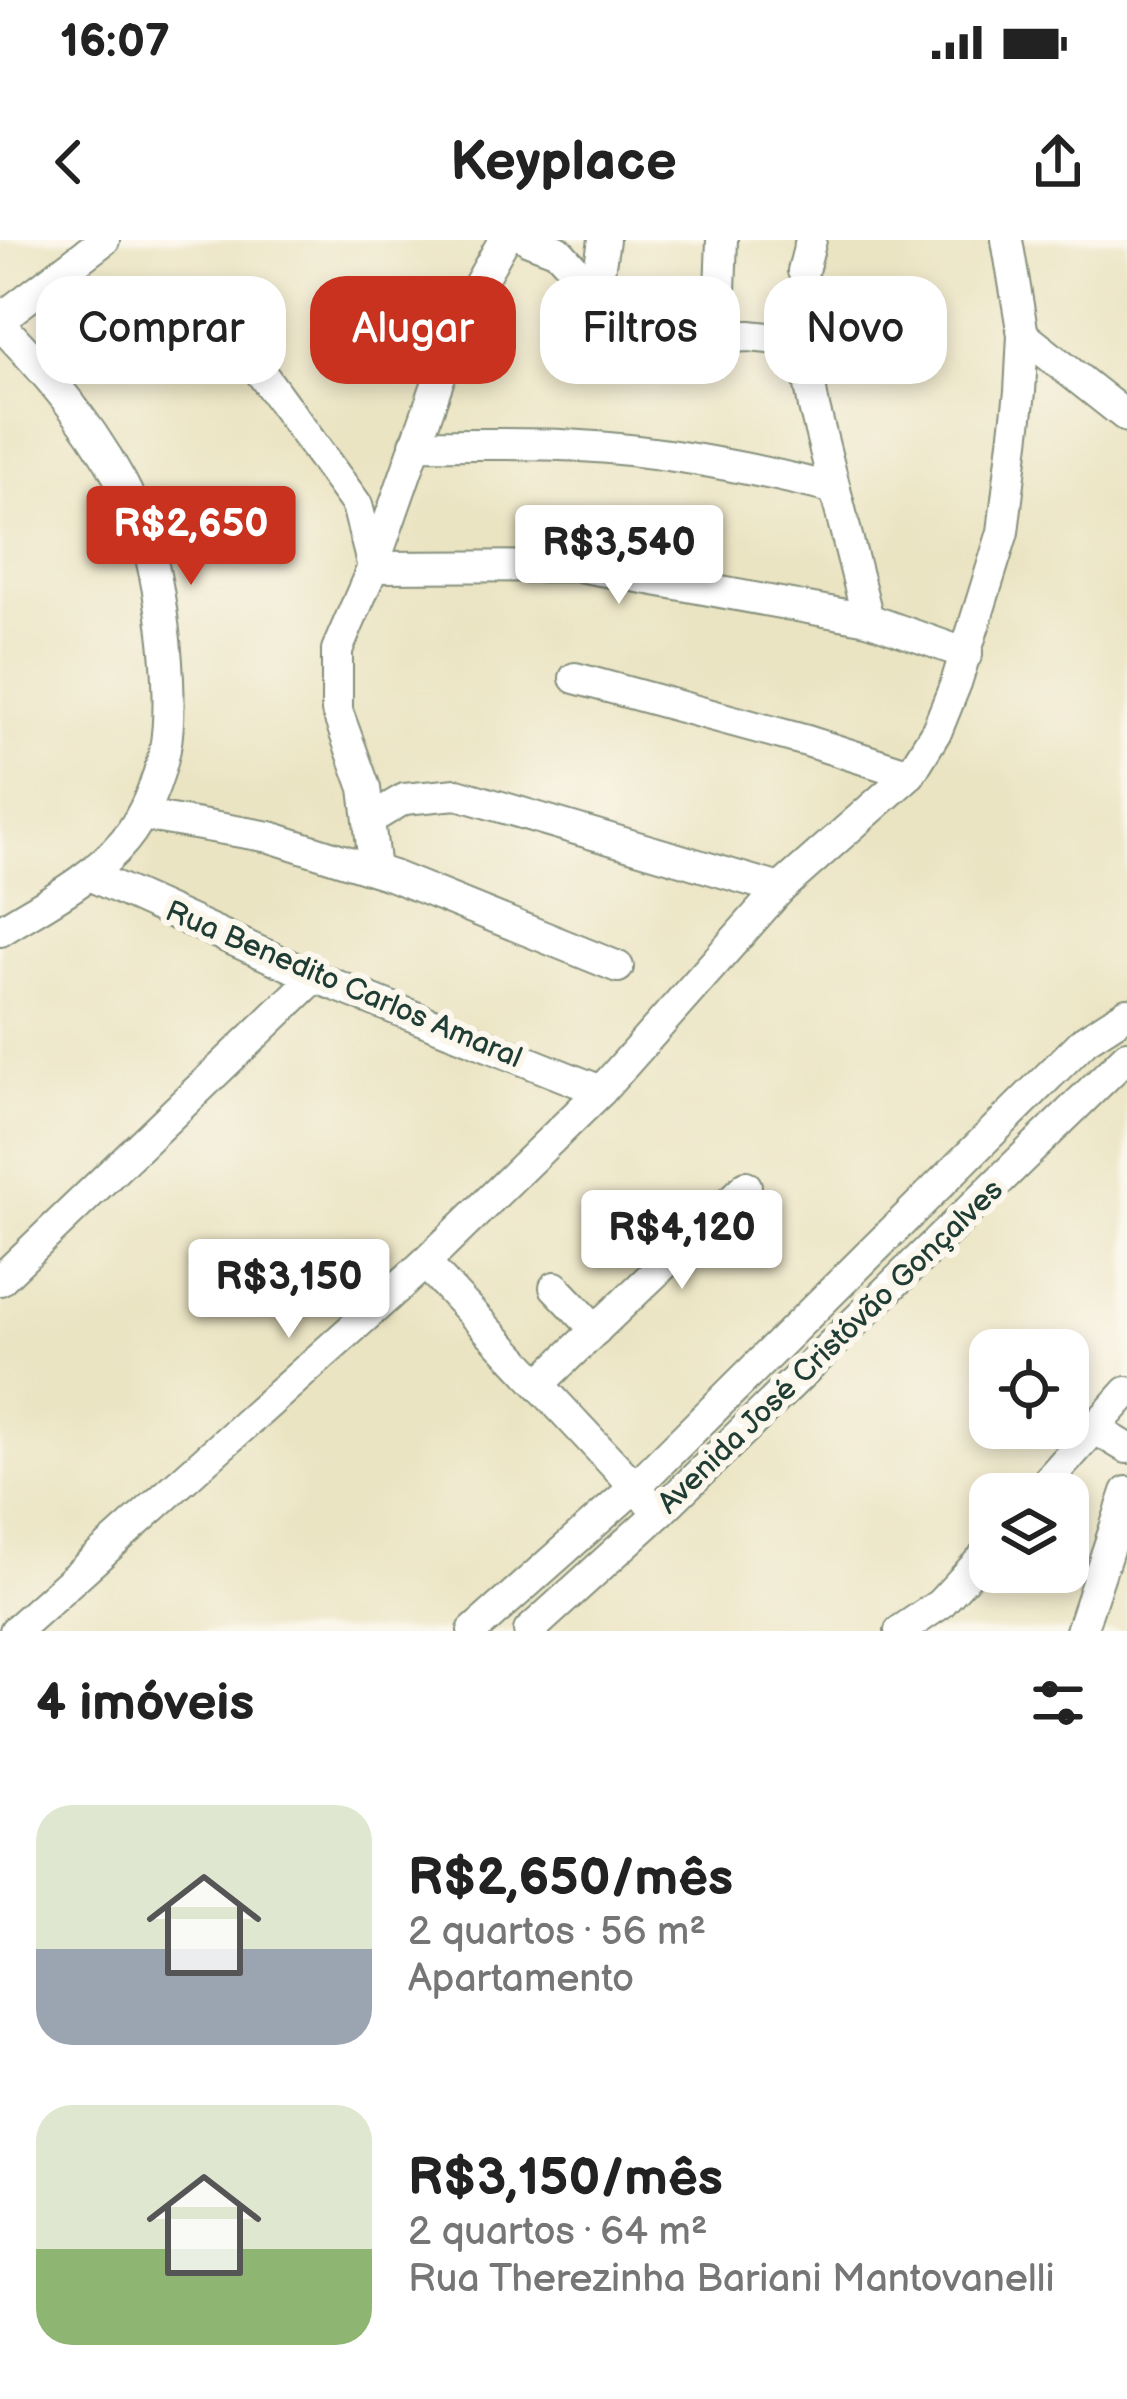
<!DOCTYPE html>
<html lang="pt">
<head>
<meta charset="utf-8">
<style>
	body { margin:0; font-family:"Balsamiq Sans",sans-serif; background:#f6f6f6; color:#222; height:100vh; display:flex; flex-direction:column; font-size:45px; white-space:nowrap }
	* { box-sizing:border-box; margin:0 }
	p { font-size:39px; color:#767676 }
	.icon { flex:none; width:66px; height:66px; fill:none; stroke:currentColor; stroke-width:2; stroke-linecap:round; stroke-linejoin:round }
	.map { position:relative; height:1391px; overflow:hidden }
	.sheet { display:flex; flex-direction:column; background:#fff; flex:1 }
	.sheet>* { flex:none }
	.hud { position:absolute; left:36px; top:36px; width:1056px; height:108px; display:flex; gap:24px }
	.fabs { position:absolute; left:969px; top:1089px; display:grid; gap:24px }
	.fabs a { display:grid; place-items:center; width:120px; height:120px; border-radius:24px; background:#fff; box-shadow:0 6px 18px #0003; font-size:60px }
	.price { position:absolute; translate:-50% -102px; padding:0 27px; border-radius:12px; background:#fff; color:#222; font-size:39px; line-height:78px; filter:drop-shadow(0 3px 6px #0008) }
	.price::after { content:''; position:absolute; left:50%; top:72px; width:36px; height:27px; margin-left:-18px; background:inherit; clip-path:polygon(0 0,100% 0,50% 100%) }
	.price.active { background:#c8321e; color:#fff }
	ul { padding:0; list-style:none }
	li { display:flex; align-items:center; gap:36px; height:300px; padding:0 36px }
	li span { display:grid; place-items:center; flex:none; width:336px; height:240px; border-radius:36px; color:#555 }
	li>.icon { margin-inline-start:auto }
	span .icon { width:144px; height:144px; fill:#fffc; stroke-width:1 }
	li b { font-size:51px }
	h2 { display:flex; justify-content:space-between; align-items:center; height:144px; padding:0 36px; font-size:51px }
	.chip { padding:0 42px; border-radius:36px; background:#fff; box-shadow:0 6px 18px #0003; font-size:42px; line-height:108px }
	.chip.active { background:#c8321e; color:#fff }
	.status { display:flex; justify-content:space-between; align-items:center; height:84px; padding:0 60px; background:#fff; direction:ltr }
	.status svg { height:33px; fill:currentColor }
	header { display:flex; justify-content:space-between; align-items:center; height:156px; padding:0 36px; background:#fff; font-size:54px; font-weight:700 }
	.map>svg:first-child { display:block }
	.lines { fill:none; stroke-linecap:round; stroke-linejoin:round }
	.minor-casing { stroke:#85907c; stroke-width:34 }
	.minor { stroke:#fff; stroke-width:30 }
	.labels { text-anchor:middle; stroke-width:12; stroke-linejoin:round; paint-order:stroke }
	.street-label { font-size:30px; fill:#1f3d34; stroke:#fbf7ec }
</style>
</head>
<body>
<div class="status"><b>16:07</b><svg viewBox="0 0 49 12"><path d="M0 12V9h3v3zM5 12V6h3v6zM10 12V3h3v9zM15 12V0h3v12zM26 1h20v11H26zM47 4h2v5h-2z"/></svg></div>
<header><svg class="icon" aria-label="back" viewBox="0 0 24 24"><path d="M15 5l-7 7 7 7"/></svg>Keyplace<svg class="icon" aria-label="share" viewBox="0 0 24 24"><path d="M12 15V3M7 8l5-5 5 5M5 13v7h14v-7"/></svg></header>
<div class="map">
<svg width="1127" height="1391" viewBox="0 0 1127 1391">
	<rect width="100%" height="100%" fill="#fbf7ec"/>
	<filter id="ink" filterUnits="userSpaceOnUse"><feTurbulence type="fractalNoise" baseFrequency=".00833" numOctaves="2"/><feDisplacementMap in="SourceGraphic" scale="24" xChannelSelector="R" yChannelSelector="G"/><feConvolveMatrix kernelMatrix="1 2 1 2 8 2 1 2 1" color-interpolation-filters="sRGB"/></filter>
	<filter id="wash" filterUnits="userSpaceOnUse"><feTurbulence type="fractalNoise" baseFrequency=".004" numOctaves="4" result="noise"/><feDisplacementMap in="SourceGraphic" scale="48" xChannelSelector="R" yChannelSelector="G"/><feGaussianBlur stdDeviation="2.7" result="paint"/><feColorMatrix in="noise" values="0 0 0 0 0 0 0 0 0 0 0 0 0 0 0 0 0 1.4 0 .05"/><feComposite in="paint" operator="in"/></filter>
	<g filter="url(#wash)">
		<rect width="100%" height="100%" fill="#ebe4c3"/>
	</g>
	<g filter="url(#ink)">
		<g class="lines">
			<defs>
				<g id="minor">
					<path d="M529,0l29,11 68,75 53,14 70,-4 39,4 17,17 9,50 54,212 99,35"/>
					<path d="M803,31l8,-31"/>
					<path d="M595,56l9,-56"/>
					<path d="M0,79l104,-79"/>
					<path d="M0,84c53,55 101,113 134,183 26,54 42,183 31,242 -6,30 -21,68 -40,91 -33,40 -82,64 -125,91"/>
					<path d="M1023,95l104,82"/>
					<path d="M718,100l4,-100"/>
					<path d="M240,104l117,161 16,62 205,-1 290,53"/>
					<path d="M415,204c55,1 111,-2 166,2 86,5 171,22 254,43"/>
					<path d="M575,438l232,63 103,33"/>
					<path d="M142,575l128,22 123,39 225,91"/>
					<path d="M369,580l35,-21 53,-5 323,95"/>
					<path d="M375,630l-10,-82 -28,-77v-61l36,-83 88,-251 43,-76"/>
					<path d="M89,635l226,102 286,114"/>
					<path d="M425,1023l221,236"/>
					<path d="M0,1040l315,-303"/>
					<path d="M555,1047l41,43"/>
					<path d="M539,1144l207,-198"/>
					<path d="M1092,1187l35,21"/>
					<path d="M1036,1254l91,-102"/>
					<path d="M15,1391l410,-368 176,-172 179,-202 130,-115 27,-44 19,-47 47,-151 17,-140 3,-57 -16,-95"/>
					<path d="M473,1391l162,-144 450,-447 42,-27"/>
					<path d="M529,1391l130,-118 468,-457"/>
					<path d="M900,1391l40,-27 50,-54"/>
					<path d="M1081,1391l46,-139"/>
				</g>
			</defs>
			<use href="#minor" class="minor-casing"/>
			<use href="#minor" class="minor"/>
		</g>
	</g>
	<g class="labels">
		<g class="street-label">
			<text transform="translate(344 744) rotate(23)" y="10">Rua Benedito Carlos Amaral</text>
			<text transform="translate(830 1106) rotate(-44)" y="10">Avenida José Cristóvão Gonçalves</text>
		</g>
	</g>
</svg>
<div class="fabs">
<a><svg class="icon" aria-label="locate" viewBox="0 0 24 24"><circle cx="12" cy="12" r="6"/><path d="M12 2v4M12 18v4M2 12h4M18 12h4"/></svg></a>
<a><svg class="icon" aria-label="layers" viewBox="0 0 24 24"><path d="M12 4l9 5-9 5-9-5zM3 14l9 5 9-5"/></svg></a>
</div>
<b class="price active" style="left:191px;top:348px">R$2,650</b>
<b class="price" style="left:619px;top:367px">R$3,540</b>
<b class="price" style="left:682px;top:1052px">R$4,120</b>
<b class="price" style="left:289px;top:1101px">R$3,150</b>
<div class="hud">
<a class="chip">Comprar</a>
<a class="chip active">Alugar</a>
<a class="chip">Filtros</a>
<a class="chip">Novo</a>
</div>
</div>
<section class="sheet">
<h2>4 imóveis<svg class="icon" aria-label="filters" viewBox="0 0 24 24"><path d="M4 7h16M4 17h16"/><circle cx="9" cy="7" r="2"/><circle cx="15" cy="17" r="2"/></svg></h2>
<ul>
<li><span style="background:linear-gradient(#dfe7d0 60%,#9aa5b1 0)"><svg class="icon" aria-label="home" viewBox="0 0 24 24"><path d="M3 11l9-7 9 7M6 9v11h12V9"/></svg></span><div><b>R$2,650/mês</b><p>2 quartos · 56 m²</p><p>Apartamento</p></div></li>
<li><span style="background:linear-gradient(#dfe7d0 60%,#8fb573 0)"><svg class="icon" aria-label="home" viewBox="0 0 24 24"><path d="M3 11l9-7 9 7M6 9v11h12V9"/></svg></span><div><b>R$3,150/mês</b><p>2 quartos · 64 m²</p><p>Rua Therezinha Bariani Mantovanelli</p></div></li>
</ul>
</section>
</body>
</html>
